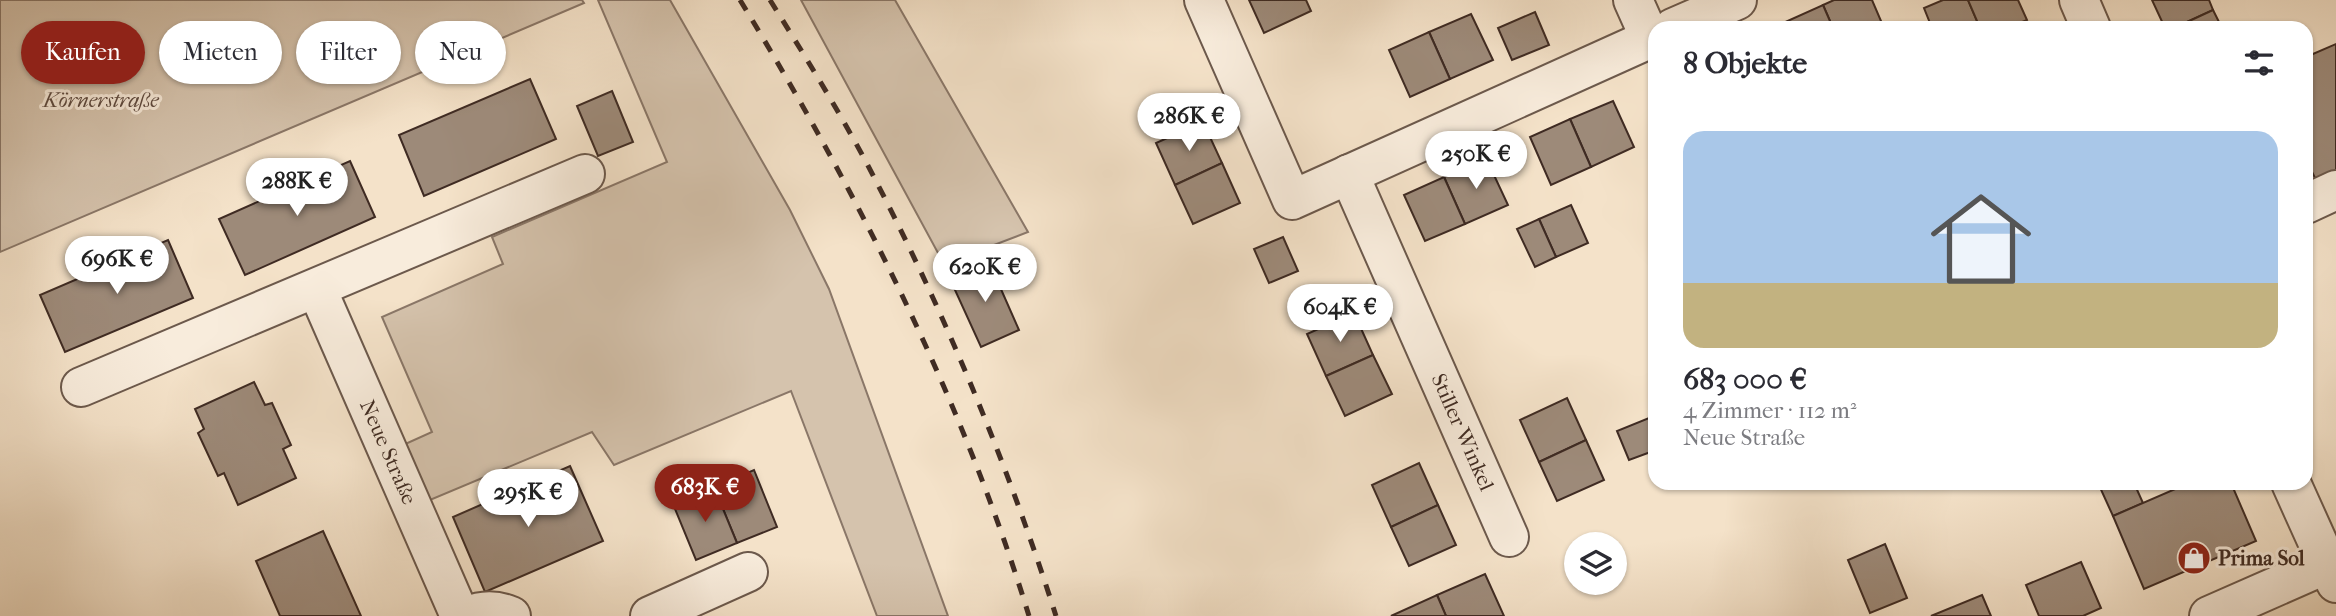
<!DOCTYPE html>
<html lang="de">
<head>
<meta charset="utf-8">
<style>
	body { margin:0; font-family:"IM FELL French Canon",serif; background:#f7f7f7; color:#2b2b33; height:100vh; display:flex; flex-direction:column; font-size:26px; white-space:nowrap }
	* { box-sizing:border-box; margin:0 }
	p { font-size:23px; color:#7c7c81 }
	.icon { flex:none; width:38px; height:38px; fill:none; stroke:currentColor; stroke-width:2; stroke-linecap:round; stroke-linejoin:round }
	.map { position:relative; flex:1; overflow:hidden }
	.panel { position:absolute; left:1648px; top:21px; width:665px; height:469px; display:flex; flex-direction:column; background:#fff; border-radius:21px; box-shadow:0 2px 5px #0004 }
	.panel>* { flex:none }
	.hud { position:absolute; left:21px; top:21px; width:665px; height:63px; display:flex; gap:14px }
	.controls { position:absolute; left:1564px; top:532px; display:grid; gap:14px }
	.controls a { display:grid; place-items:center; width:63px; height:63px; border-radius:50%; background:#fff; box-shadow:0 2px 5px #0004; font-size:35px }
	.price { position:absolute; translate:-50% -60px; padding:0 16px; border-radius:24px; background:#fff; color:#222; font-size:23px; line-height:46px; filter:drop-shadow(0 2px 4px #0008) }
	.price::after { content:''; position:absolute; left:50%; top:42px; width:21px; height:16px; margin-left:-10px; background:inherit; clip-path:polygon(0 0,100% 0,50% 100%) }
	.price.selected { background:#8f2418; color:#fff }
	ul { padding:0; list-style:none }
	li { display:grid; align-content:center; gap:14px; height:371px; padding:0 35px }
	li+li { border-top:2px solid #e1e1e2 }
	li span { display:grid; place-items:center; height:217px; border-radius:21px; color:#555 }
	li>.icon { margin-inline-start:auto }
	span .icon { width:126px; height:126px; fill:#fffc; stroke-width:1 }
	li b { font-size:30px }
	h2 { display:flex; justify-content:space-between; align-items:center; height:84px; padding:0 35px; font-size:30px }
	.tag { padding:0 24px; border-radius:32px; background:#fff; box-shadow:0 2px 5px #0004; font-size:24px; line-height:63px }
	.tag.selected { background:#8f2418; color:#fff }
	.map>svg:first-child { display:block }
	.green { fill:#d5c3ad; stroke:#8a7768; stroke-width:2 }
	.building { fill:#9d8a79; stroke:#3f2b23; stroke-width:2 }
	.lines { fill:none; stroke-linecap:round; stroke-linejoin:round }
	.minor-casing { stroke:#6c594c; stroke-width:42 }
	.minor { stroke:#f8ecdc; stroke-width:38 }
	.rail { stroke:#3f2b23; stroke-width:5; stroke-dasharray:12 12; stroke-linecap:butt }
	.labels { text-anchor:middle; stroke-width:6; stroke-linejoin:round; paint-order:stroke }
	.park-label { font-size:21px; font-style:italic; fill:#5d493f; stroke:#f8ecdc }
	.street-label { font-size:21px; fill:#3f2b23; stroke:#f8ecdc }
	.poi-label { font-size:21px; font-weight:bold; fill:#3f2b23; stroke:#f8ecdc; text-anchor:start }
</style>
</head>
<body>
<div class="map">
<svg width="2336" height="616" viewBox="0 0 2336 616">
	<rect width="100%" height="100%" fill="#f4e2c9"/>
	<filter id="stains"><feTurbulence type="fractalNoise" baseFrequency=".00286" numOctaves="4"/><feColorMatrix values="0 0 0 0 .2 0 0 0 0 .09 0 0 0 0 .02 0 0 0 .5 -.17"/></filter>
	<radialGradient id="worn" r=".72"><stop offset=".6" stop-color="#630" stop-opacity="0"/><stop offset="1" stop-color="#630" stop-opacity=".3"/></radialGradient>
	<g class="green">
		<path d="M0,0h582l2,3 -584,249z"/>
		<path d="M598,0h72l120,210 39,79 119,327h-71l-86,-225 -177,74 -22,-33 -162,68 -27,-55 29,-13 -50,-115 121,-53 -11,-27 175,-75z"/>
		<path d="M801,0h94l133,232 -84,32z"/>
	</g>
	<g class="building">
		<path d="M1249,0h57l5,11 -47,22z"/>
		<path d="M1834,0h38l12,28h-51l-10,-23z"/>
		<path d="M1943,0h25l12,28h-48l-8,-20z"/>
		<path d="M1968,0h50l9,20 -19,8h-28z"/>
		<path d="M2152,0h57l4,10 -39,18h-9z"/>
		<path d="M1823,5l10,23h-48l-2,-5z"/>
		<path d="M2213,10l9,18h-48z"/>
		<path d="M1535,12l14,33 -37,15 -14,-32z"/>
		<path d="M1471,14l22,46 -43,19 -21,-47z"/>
		<path d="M1429,32l21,47 -40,18 -21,-47z"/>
		<path d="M2336,44v140h-18l-12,-24v-103z"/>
		<path d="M530,79l26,60 -132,57 -25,-61z"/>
		<path d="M612,91l21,51 -35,14 -21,-50z"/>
		<path d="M1613,101l21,46 -43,20 -21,-48z"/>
		<path d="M1570,119l21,48 -40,18 -21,-48z"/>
		<path d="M1203,122l19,41 -47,22 -19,-42z"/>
		<path d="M1486,158l22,47 -43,19 -21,-47z"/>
		<path d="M350,161l25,56 -130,58 -26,-56z"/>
		<path d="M1222,163l18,40 -47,21 -18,-39z"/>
		<path d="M1444,177l21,47 -40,17 -21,-46z"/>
		<path d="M1571,205l17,38 -32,14 -17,-38z"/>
		<path d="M1539,219l17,38 -21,10 -18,-38z"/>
		<path d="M1283,237l15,34 -29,12 -15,-34z"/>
		<path d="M168,240l25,58 -128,54 -25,-57z"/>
		<path d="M989,262l30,68 -38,17 -31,-68z"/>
		<path d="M1354,313l19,42 -47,21 -19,-42z"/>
		<path d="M1373,355l19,39 -47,22 -19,-40z"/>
		<path d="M254,382l11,23 7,-2 19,42 -8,4 13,29 -58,27 -14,-32 -6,3 -20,-43 6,-4 -9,-20z"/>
		<path d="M1567,398l19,42 -47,22 -19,-42z"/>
		<path d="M1649,418l7,16v16l-27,10 -12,-29z"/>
		<path d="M1586,440l18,40 -47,21 -18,-39z"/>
		<path d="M1419,463l19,42 -47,22 -19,-42z"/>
		<path d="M570,466l33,75 -118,51 -32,-75z"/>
		<path d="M754,470l23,57 -40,16 -23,-56z"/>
		<path d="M2098,483h36l9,20 -30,13z"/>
		<path d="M2189,483h42l25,58 -112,48 -31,-73z"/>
		<path d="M714,487l23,56 -41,17 -23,-56z"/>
		<path d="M1438,505l18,40 -47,21 -18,-39z"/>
		<path d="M323,531l38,85h-81l-24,-55z"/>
		<path d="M1885,544l22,54 -37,15 -22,-53z"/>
		<path d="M2081,562l20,46 -18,8h-44l-13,-31z"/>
		<path d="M1485,574l19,42h-58l-9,-21z"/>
		<path d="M1437,595l9,21h-55z"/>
		<path d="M1982,595l9,21h-60z"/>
	</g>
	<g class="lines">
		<defs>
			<g id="minor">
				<path d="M1204,0l88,200 364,-164"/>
				<path d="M1633,0l17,38"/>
				<path d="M2079,0l12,28"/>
				<path d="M1673,28l64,-28"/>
				<path id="s1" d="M1349,174l160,363"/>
				<path d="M2306,204l30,-14"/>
				<path id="s2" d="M317,289l143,327"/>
				<path d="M81,387l504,-213"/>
				<path d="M2291,483l45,100"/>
				<path d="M468,616c14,-6 29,-6 43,0"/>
				<path d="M650,616l98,-44"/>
				<path d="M2209,616l127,-56"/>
			</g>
		</defs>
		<use href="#minor" class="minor-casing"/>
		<use href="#minor" class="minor"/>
		<g class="rail">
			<path d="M740,0c119,195 222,398 289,616"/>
			<path d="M770,0c33,53 66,106 95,160 77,146 141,299 191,456"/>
		</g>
	</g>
	<defs>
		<symbol id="shop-disc" viewBox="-11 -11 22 22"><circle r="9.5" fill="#8f2418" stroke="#f8ecdc"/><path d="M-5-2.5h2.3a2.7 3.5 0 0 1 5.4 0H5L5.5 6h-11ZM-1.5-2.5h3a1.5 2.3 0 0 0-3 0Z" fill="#fff"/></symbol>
	</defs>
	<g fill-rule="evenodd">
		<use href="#shop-disc" x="2175" y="539" width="38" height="38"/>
	</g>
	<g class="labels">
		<g class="park-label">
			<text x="101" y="107">Körnerstraße</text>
		</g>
		<g class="street-label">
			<text dy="7" stroke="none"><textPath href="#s1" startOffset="282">Stiller Winkel</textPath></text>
			<text dy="7" stroke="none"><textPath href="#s2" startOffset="178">Neue Straße</textPath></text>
		</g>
		<g class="poi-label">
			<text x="2218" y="565">Prima Sol</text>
		</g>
	</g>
	<rect width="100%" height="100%" filter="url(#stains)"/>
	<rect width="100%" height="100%" fill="url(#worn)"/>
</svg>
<div class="controls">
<a><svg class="icon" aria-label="layers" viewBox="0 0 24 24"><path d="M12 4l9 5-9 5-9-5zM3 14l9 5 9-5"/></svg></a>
</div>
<b class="price" style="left:1189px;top:153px">286K €</b>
<b class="price" style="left:1476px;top:191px">250K €</b>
<b class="price" style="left:297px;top:218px">288K €</b>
<b class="price" style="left:117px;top:296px">696K €</b>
<b class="price" style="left:985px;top:304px">620K €</b>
<b class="price" style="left:1340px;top:344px">604K €</b>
<b class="price selected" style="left:705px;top:524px">683K €</b>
<b class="price" style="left:528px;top:529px">295K €</b>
<div class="hud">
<a class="tag selected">Kaufen</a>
<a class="tag">Mieten</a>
<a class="tag">Filter</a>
<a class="tag">Neu</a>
</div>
<section class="panel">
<h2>8 Objekte<svg class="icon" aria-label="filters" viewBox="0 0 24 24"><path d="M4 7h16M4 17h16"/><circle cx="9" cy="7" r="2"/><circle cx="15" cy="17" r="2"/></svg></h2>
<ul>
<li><span style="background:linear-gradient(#a9c7e8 70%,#c2b280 0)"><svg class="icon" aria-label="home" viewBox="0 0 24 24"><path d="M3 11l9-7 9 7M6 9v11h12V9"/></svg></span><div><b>683 000 €</b><p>4 Zimmer · 112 m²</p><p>Neue Straße</p></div></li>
</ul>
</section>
</div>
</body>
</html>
